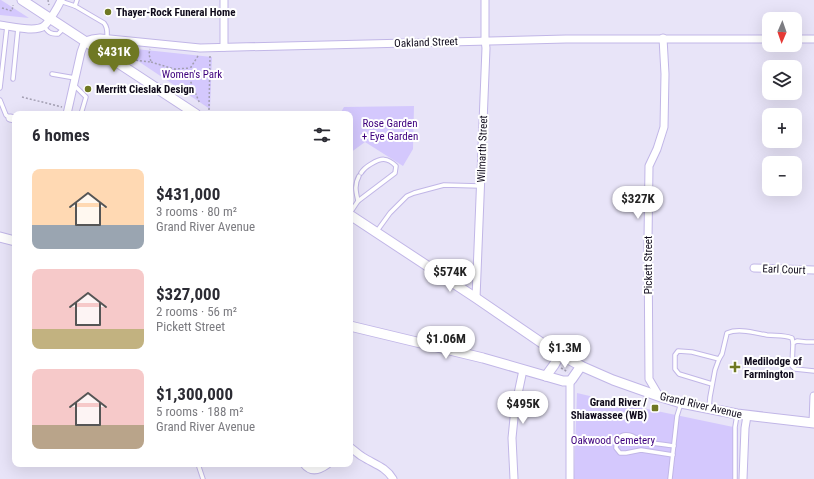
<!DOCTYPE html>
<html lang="en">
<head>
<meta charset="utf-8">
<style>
	body { margin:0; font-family:"Roboto Condensed",sans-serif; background:#f2f2f3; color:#2b2b33; height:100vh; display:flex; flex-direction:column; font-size:15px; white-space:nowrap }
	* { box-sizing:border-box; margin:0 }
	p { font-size:13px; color:#7c7c81 }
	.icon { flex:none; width:22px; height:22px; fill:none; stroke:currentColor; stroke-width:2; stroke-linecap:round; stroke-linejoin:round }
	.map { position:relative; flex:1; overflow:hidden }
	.panel { position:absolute; left:12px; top:111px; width:341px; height:356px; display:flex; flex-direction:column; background:#fff; border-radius:8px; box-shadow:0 4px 16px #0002 }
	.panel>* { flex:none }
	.needle { width:26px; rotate:182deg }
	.buttons { position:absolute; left:762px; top:12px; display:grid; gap:8px }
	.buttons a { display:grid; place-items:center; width:40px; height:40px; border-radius:8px; background:#fff; box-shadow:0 4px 16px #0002; font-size:20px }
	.price { position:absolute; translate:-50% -34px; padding:0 9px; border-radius:14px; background:#fff; color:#222; font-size:13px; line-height:26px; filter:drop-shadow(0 1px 2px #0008) }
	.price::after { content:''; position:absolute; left:50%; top:24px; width:12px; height:9px; margin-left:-6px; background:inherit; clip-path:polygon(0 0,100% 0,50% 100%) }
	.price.current { background:#6f7823; color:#fff }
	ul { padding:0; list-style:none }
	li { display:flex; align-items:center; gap:12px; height:100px; padding:0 20px }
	li span { display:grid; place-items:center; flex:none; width:112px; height:80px; border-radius:8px; color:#555 }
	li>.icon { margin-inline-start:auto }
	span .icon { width:48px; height:48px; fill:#fffc; stroke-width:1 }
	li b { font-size:17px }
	h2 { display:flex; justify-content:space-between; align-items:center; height:48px; padding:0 20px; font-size:17px }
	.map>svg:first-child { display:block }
	.green { fill:#d4c8fd }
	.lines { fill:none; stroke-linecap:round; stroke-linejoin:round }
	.lane-casing { stroke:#c1b6e7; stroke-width:5.5 }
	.street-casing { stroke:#c1b6e7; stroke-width:9 }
	.secondary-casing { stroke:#c1b6e7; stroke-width:11 }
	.path { stroke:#a39fb2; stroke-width:1.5; stroke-dasharray:2 2; stroke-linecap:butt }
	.lane { stroke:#fff; stroke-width:3.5 }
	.street { stroke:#fff; stroke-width:7 }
	.secondary { stroke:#fff; stroke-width:9 }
	.poi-dot { fill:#6f7823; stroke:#fff; stroke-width:1.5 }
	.labels { text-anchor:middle; stroke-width:4; stroke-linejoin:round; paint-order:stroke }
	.poi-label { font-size:11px; font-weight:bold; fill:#0f0a1b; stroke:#fff; text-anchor:start }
	.street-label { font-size:11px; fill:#0f0a1b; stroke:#fff }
	.park-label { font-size:11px; fill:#3e007e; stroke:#fff }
</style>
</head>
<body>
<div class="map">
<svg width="814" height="479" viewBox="0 0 814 479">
	<rect width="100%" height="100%" fill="#e8e4f8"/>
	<g class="green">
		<path d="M0,0h1l28,18 -29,-3z"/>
		<path d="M117,47l95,10 -2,52z"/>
		<path d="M414,106l-1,43 -10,17 -38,-24 -15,11v-39h-10l4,-7z"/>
		<path d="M577,393l51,12 110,23 -1,51h-163z"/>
	</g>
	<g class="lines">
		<defs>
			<g id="lane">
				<path d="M60,1l15,5 29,17c4,5 3,9 3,15"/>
				<path d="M75,6l2,-6"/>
				<path d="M44,26c4,7 7,8 14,8l5,-5"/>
				<path d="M52,74l23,4"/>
				<path d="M13,79l5,-51"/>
				<path d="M74,85l12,12 -5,17"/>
				<path d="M0,88l7,-62"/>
				<path d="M0,100l6,15 4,3"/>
				<path d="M358,201c-2,-9 -4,-16 1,-25"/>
				<path d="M350,213l8,-12 37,-28 1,-7c-9,-9 -15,-8 -25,-2 -5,3 -7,4 -10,9"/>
				<path d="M377,231l13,-18 17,-17 7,-3 30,-8 36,1"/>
				<path d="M814,342h-8l-9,-1 -4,2 -1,23 3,3 19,2"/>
				<path d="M712,384l-33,-10 -4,-5v-14l3,-4 14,1 27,7"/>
				<path d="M709,408l1,-11 5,-27 4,-11 3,-5 5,-21c12,-5 28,0 40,2 9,1 17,0 25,3l1,5"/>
				<path d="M673,455l-32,-5 -15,3h-6l-4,-5c0,-8 4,-15 13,-13 5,1 9,5 14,6 10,3 21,3 31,5"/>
				<path d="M198,464l5,15"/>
				<path d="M670,479l7,-63 4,-13"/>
				<path d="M735,479v-52l2,-12"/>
			</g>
			<g id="street">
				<path d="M224,0v47"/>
				<path d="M0,25c10,1 35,8 44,1 5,-4 14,-19 17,-26"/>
				<path d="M795,39h19"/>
				<path d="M67,114l14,-62 4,-11 7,-2 8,-1 100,10 366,-9h203"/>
				<path d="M10,118l5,1"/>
				<path d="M754,268l60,2"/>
				<path d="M476,298l10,-250 -1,-8v-40"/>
				<path d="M659,396l-10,-17 -1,-139 1,-74 8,-17 7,-22 1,-53 -2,-36"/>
				<path d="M813,423l1,-27"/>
				<path d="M350,447c4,3 8,7 13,10 11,7 23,10 30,22"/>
				<path d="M304,464c7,9 16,6 24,0"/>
				<path d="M514,479l-2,-41 3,-30 8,-38"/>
				<path d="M570,479v-98"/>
				<path d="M743,479l2,-51 2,-12"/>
			</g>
			<g id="secondary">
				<path d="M22,0l174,114"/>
				<path d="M350,215l126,83 79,54 26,14 32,14 48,17 20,6 56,11 77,9"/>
				<path d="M0,237l15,4"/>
				<path d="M350,326l133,32 80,23h7l2,-2 9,-13"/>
				<path d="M546,376l8,-11 6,-11"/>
			</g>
		</defs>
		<use href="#lane" class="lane-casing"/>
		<use href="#street" class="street-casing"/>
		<use href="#secondary" class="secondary-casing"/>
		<g class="path">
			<path d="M48,0l1,5"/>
			<path d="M2,8l10,3 1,-6"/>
			<path d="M138,48l-5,12 18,2 -2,-8 1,-5"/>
			<path d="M127,51l9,4"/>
			<path d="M125,55l3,-7"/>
			<path d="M198,56l-7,11 -1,13 10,24"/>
			<path d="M151,62l23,7 4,3 12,8"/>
			<path d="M174,69l16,-1"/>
			<path d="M22,97l40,10"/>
			<path d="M209,110l1,-54"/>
			<path d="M561,368l7,4"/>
		</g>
		<use href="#lane" class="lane"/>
		<use href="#street" class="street"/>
		<use href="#secondary" class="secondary"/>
	</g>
	<g class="poi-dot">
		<circle cx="108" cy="12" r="4"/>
		<circle cx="88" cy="89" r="4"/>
		<path d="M733 361h4v4h4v4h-4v4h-4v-4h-4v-4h4z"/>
		<rect x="651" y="404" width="8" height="8" rx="2"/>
	</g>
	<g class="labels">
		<g class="poi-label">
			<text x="116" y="16">Thayer-Rock Funeral Home</text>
			<text x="96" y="93">Merritt Cieslak Design</text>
			<text x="744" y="365">Medilodge of<tspan x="744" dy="13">Farmington</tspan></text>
			<text x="647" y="406" text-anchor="end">Grand River /<tspan x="647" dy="13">Shiawassee (WB)</tspan></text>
		</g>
		<g class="street-label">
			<text transform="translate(426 42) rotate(-2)" y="4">Oakland Street</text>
			<text transform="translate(482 149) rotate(-88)" y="4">Wilmarth Street</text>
			<text transform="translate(648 265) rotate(-90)" y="4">Pickett Street</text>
			<text transform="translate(784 269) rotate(2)" y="4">Earl Court</text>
			<text transform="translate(701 405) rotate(13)" y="4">Grand River Avenue</text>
		</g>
		<g class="park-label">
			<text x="192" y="78">Women's Park</text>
			<text x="390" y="127">Rose Garden<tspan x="390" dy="13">+ Eye Garden</tspan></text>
			<text x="613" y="444">Oakwood Cemetery</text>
		</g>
	</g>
</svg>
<div class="buttons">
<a><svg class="needle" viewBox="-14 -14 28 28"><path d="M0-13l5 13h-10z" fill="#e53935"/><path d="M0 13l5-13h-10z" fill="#7c7c81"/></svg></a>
<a><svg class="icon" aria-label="layers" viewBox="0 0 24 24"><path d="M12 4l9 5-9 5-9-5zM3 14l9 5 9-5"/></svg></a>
<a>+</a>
<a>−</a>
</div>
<b class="price current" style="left:114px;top:73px">$431K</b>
<b class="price" style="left:638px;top:220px">$327K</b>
<b class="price" style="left:450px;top:293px">$574K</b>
<b class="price" style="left:446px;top:360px">$1.06M</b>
<b class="price" style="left:565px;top:369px">$1.3M</b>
<b class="price" style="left:523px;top:425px">$495K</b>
<section class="panel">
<h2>6 homes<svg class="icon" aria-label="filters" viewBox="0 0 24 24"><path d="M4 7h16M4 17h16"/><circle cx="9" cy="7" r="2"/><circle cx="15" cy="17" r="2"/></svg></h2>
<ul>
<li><span style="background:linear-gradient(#ffd9b3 70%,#9aa5b1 0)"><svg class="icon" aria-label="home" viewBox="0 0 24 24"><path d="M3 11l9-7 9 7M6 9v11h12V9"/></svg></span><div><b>$431,000</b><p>3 rooms · 80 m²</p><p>Grand River Avenue</p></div></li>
<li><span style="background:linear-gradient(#f6c9c9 75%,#c2b280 0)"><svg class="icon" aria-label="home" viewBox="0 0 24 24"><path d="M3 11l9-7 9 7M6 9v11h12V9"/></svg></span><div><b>$327,000</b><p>2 rooms · 56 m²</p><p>Pickett Street</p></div></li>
<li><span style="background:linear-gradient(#f6c9c9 70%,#b9a48a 0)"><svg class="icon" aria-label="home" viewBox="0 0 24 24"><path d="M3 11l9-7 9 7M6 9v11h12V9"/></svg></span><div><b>$1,300,000</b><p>5 rooms · 188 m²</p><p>Grand River Avenue</p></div></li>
</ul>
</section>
</div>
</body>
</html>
